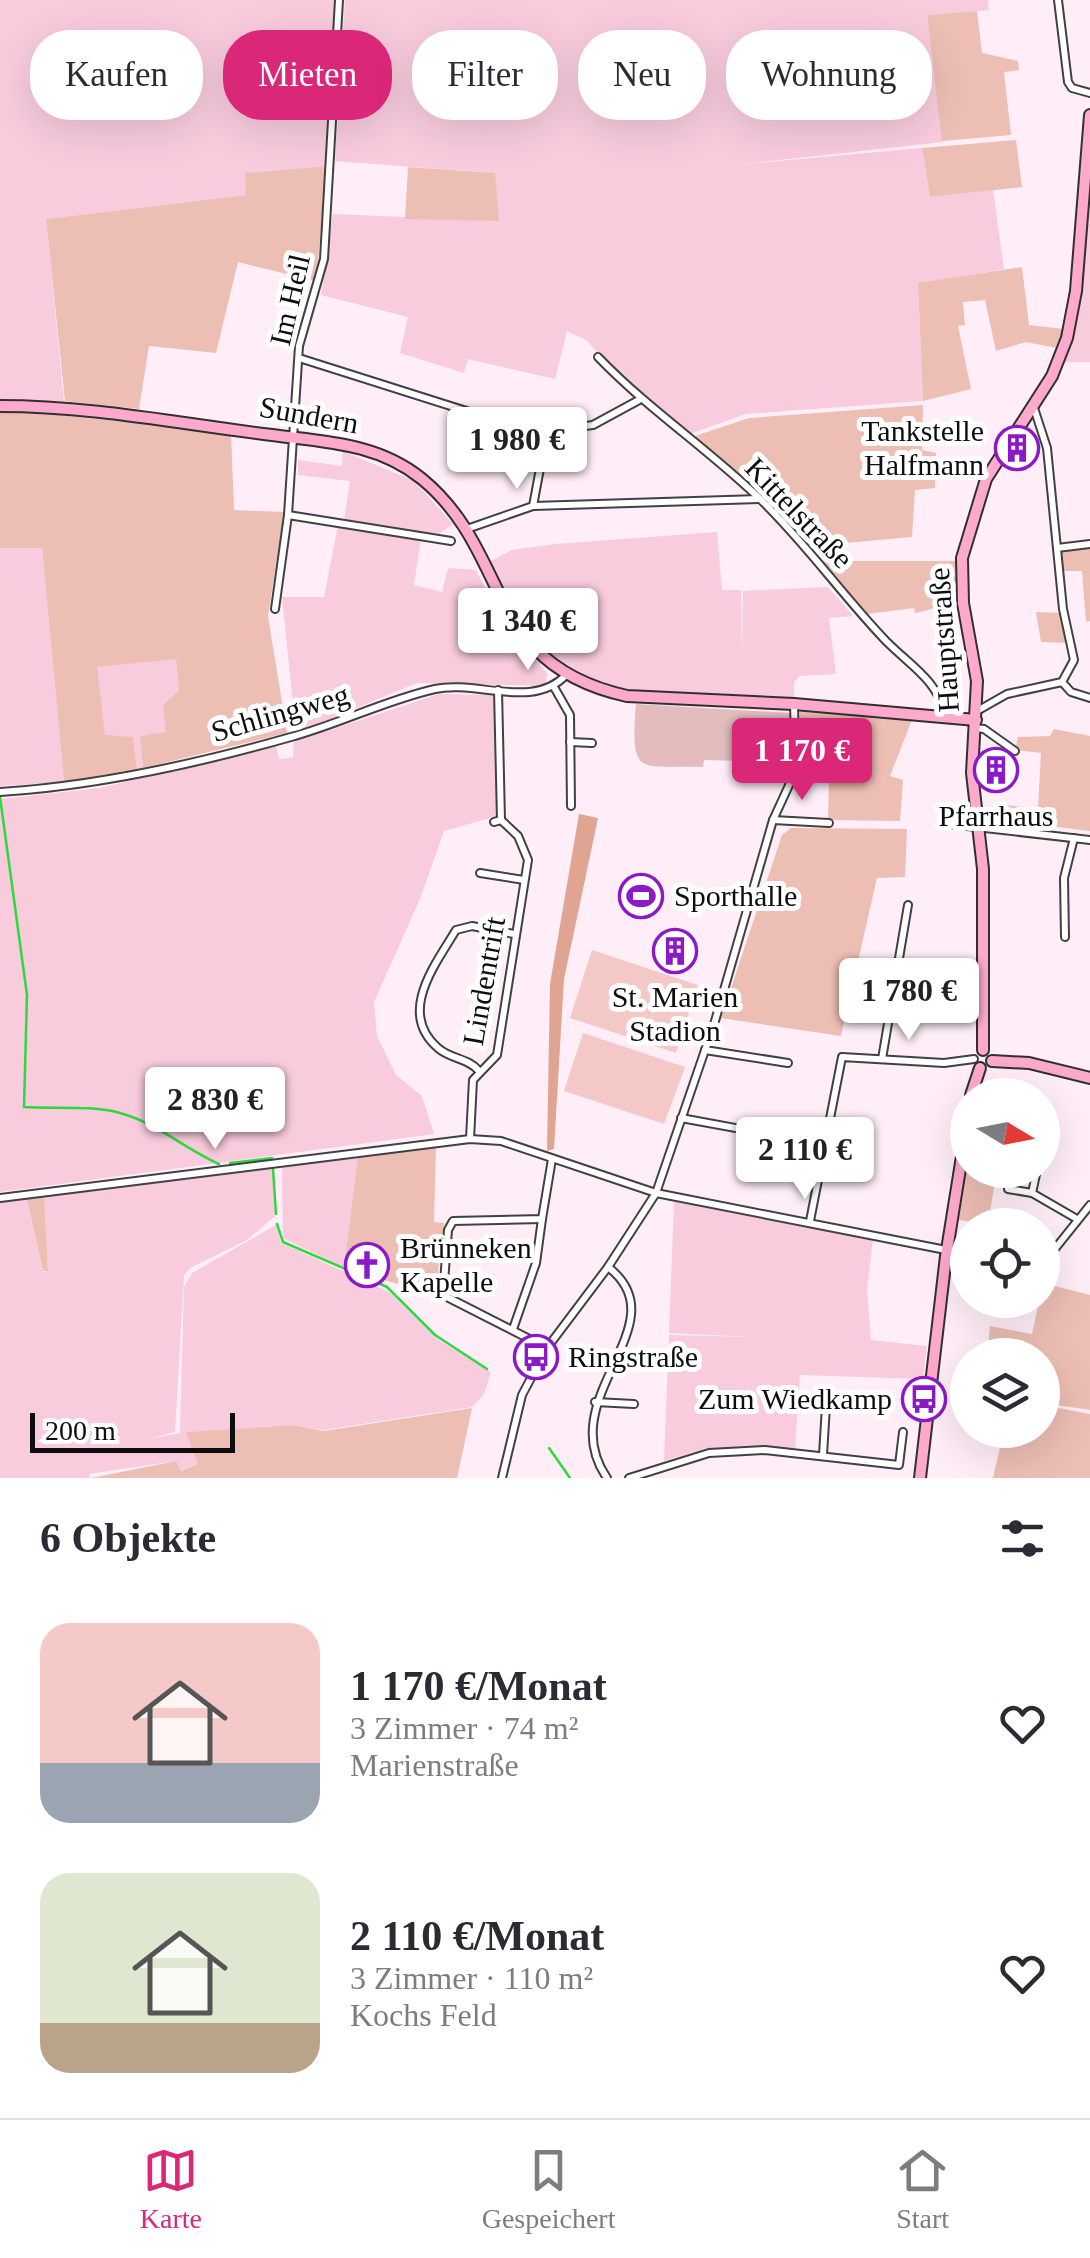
<!DOCTYPE html>
<html lang="de">
<head>
<meta charset="utf-8">
<style>
	body { margin:0; font-family:"Times New Roman",serif; background:#f2f2f3; color:#2b2b33; height:100vh; display:flex; flex-direction:column; font-size:38px; white-space:nowrap }
	* { box-sizing:border-box; margin:0 }
	p { font-size:32px; color:#7c7c81 }
	.icon { flex:none; width:55px; height:55px; fill:none; stroke:currentColor; stroke-width:2; stroke-linecap:round; stroke-linejoin:round }
	.map { position:relative; height:1478px; overflow:hidden }
	.drawer { display:flex; flex-direction:column; background:#fff; flex:1 }
	.drawer>* { flex:none }
	.hud { position:absolute; left:30px; top:30px; width:1030px; height:90px; display:flex; gap:20px }
	.needle { width:65px; rotate:100deg }
	.buttons { position:absolute; left:950px; top:1078px; display:grid; gap:20px }
	.buttons a { display:grid; place-items:center; width:110px; height:110px; border-radius:50%; background:#fff; box-shadow:0 10px 40px #0002; font-size:50px }
	.scale { position:absolute; left:30px; bottom:25px; width:205px; box-sizing:border-box; padding-left:10px; border:5px solid #0e0e0e; border-top:0; font-size:28px; line-height:35px; white-space:nowrap; color:#0e0e0e; -webkit-text-stroke:8px #fff; paint-order:stroke }
	.price { position:absolute; translate:-50% -85px; padding:0 22px; border-radius:10px; background:#fff; color:#222; font-size:32px; line-height:65px; filter:drop-shadow(0 2px 5px #0008) }
	.price::after { content:''; position:absolute; left:50%; top:60px; width:30px; height:22px; margin-left:-15px; background:inherit; clip-path:polygon(0 0,100% 0,50% 100%) }
	.price.selected { background:#db2777; color:#fff }
	ul { padding:0; list-style:none }
	li { display:flex; align-items:center; gap:30px; height:250px; padding:0 40px }
	li span { display:grid; place-items:center; flex:none; width:280px; height:200px; border-radius:30px; color:#555 }
	li>.icon { margin-inline-start:auto }
	span .icon { width:120px; height:120px; fill:#fffc; stroke-width:1 }
	li b { font-size:42px }
	h2 { display:flex; justify-content:space-between; align-items:center; height:120px; padding:0 40px; font-size:42px }
	.chip { padding:0 35px; border-radius:40px; background:#fff; box-shadow:0 10px 40px #0002; font-size:35px; line-height:90px }
	.chip.selected { background:#db2777; color:#fff }
	.tabs { display:flex; justify-content:space-around; align-items:center; height:140px; border-top:2px solid #e1e1e2; background:#fff; font-size:28px; color:#7c7c81 }
	.tabs a { display:grid; justify-items:center; gap:5px }
	.tabs .selected { color:#db2777 }
	.map>svg:first-child { display:block }
	.farmland { fill:#f8cbdd }
	.green { fill:#edbeb4 }
	.forest { fill:#dfa492 }
	.cemetery { fill:#e3bdbd }
	.pitch { fill:#f4c8c6 }
	.lines { fill:none; stroke-linecap:round; stroke-linejoin:round }
	.stream { stroke:#2ed93d; stroke-width:2.5 }
	.street-casing { stroke:#414141; stroke-width:10 }
	.secondary-casing { stroke:#303030; stroke-width:14 }
	.street { stroke:#fff; stroke-width:6 }
	.secondary { stroke:#ffa9cd; stroke-width:10 }
	.labels { text-anchor:middle; stroke-width:10; stroke-linejoin:round; paint-order:stroke }
	.street-label { font-size:30px; fill:#0e0e0e; stroke:#fff }
	.poi-label { font-size:30px; fill:#0e0e0e; stroke:#fff; text-anchor:start }
</style>
</head>
<body>
<div class="map">
<svg width="1090" height="1478" viewBox="0 0 1090 1478">
	<rect width="100%" height="100%" fill="#ffeef7"/>
	<g class="farmland">
		<path d="M0,0h336l-9,166 -81,7v22l-200,24 18,183 -64,-3z"/>
		<path d="M345,0h643l1,10 -62,5 16,127 -208,23 187,-17 8,49 63,-7 11,79 -86,15 5,117 -177,13 -59,21 -47,-37 -54,-58 -19,-9 -12,48 -87,-20 -4,14 -64,-20 8,-36 -87,-22 12,-81 165,7 -4,-48 -159,-12z"/>
		<path d="M1090,165v197h-26l18,-67z"/>
		<path d="M343,451l71,30 39,43 -17,12 -92,-15 6,-40 -52,-6v-15l44,6z"/>
		<path d="M338,525l83,13 -7,47 28,7 6,-24 28,2 25,49 46,54 -1,13 -129,-3 -121,50 -14,-136h42z"/>
		<path d="M717,532l5,58h19l1,64 1,-63 85,-4 25,29 -24,2 7,56 -37,2 -5,7v17l-169,-10 -53,-19 -27,-22 -29,-37 -27,-50 23,-12 44,-6z"/>
		<path d="M42,547l22,235 -64,4v-238z"/>
		<path d="M176,658l3,33 -12,42 -27,3 3,32 -6,1 -4,-32 -28,-1 -9,-69z"/>
		<path d="M439,694l52,1 4,4 2,117 -53,15 -24,68 -46,103 3,34 19,39 26,21 12,38 -434,58v-393l100,-11 176,-42 3,13 9,-1 5,-1 1,-15z"/>
		<path d="M358,1155l-14,113 -61,-30 -1,-69 4,-5z"/>
		<path d="M272,1166l3,50 -28,24 -55,27 -8,8 -9,157 -30,8 35,-7 4,-146 8,-14 84,-48 5,18 108,49 48,47 54,33 -7,22 -12,13 -149,23 -30,-5 -106,7 11,32 -18,7 -5,-10 -86,13v4h-89v-277l26,-4 17,75 5,-1 -4,-77z"/>
		<path d="M674,1202l199,37 -6,51 4,50 56,6 -4,33 -123,-4 -5,73h-88l-43,13 5,-126 85,2 -85,-4z"/>
	</g>
	<g class="green">
		<path d="M977,11l5,42 36,8 1,9 -15,2 7,63 -69,6 -15,-126z"/>
		<path d="M1016,140l6,47 -92,10 -8,-49z"/>
		<path d="M327,166l-11,115 -78,-19 -22,91 -67,-7 -10,63 -74,-8 -19,-182 200,-24 -1,-22z"/>
		<path d="M408,167l87,6 4,48 -94,-2z"/>
		<path d="M1022,267l7,58 35,4 -7,19 -31,-6 -30,9 -11,-51 -22,2 2,23 -7,1 13,63 -48,12 -5,-118z"/>
		<path d="M923,405l-1,45 14,3 -1,35 -20,2 -3,47 -100,9 -120,-109 57,-19z"/>
		<path d="M30,412l201,21 3,77 50,2 -16,104 19,117 -144,35 -3,-32 26,-4 -3,-27 16,-14 -3,-32 -79,8 8,68 28,2 4,32 -73,13 -22,-234h-42v-135z"/>
		<path d="M1090,547v74l-4,1 -4,-51h-19l-1,-20z"/>
		<path d="M820,561h137v42l-42,10 -1,-5 -47,6z"/>
		<path d="M1036,612l24,1 8,30 -27,-1z"/>
		<path d="M800,712l113,5 -23,59 13,4 -3,41 -72,-1 1,-42 -29,-5z"/>
		<path d="M1054,729l36,7v95l-34,-4 -1,-13 -16,-2 -3,15 -33,-5 2,-17 33,4 3,-56 -26,-3 3,-13 32,-1z"/>
		<path d="M791,828l116,1 -2,48 -28,1 -36,158 -120,-18 61,-183z"/>
		<path d="M436,1145l-2,77 10,1 -9,72 -91,-27 14,-113z"/>
		<path d="M966,1170l30,6 -8,48 -29,-4z"/>
		<path d="M44,1194l4,77h-5l-17,-75z"/>
		<path d="M1043,1283l47,12v115l-47,-7 -1,-48h-55l3,-29 42,8z"/>
		<path d="M1043,1405l47,9v64h-97l11,-48h38z"/>
		<path d="M472,1408l-15,70h-366l85,-17 5,10 17,-7 -12,-32 107,-7 31,6z"/>
	</g>
	<path class="forest" d="M579,814l19,4 -34,161 -10,170 -7,2 3,-167z"/>
	<path class="cemetery" d="M636,704l156,9 -1,49 -87,-2 -1,7c-64,-2 -73,12 -67,-63z"/>
	<g class="pitch">
		<path d="M592,950l106,35 -22,68 -106,-35z"/>
		<path d="M583,1033l102,34 -21,57 -100,-33z"/>
	</g>
	<g class="lines">
		<g class="stream">
			<path d="M0,797l27,198 -3,112c30,2 68,-2 96,6 37,10 65,36 99,51"/>
			<path d="M230,1163l42,-5"/>
			<path d="M273,1169l3,45"/>
			<path d="M277,1224l6,18 104,45 48,48 52,34"/>
			<path d="M549,1448l21,30"/>
		</g>
		<defs>
			<g id="street">
				<path d="M1058,0l10,82 4,6 18,5"/>
				<path d="M598,357c50,52 109,91 161,141 46,44 83,97 127,143 27,27 48,36 61,75"/>
				<path d="M299,358l221,70 27,3 46,-6 46,-25"/>
				<path d="M533,506l226,-7"/>
				<path d="M288,515l163,26"/>
				<path d="M464,530l69,-24 14,-75"/>
				<path d="M1057,548l33,-4"/>
				<path d="M275,609l13,-94 11,-169 25,-87 15,-259"/>
				<path d="M1062,682l9,10 19,6"/>
				<path d="M554,687l16,28 1,91"/>
				<path d="M498,690l3,130"/>
				<path d="M977,711l30,-17 55,-12 12,-22 -11,-51 -16,-161 -14,-43"/>
				<path d="M975,728l9,1 31,22"/>
				<path d="M570,742l22,1"/>
				<path d="M0,792c98,-6 196,-28 291,-55 48,-13 95,-37 144,-48 42,-9 98,21 131,-14"/>
				<path d="M773,820l56,3"/>
				<path d="M949,824l141,16"/>
				<path d="M480,873l44,7"/>
				<path d="M1065,937l-1,-59 10,-40"/>
				<path d="M705,1050l83,13"/>
				<path d="M882,1059l26,-154"/>
				<path d="M478,1070c-10,-12 -28,-11 -40,-22 -41,-35 -3,-83 18,-118l16,-4 42,8"/>
				<path d="M681,1118l87,16"/>
				<path d="M470,1139l3,-59 24,-25 31,-195 -10,-24 -17,-16 -7,2"/>
				<path d="M1042,1147l3,-13"/>
				<path d="M1037,1170l-5,23 45,26"/>
				<path d="M1008,1189l24,4"/>
				<path d="M0,1198l470,-59 31,2 155,52 290,57"/>
				<path d="M810,1221l32,-164 102,6 30,-4"/>
				<path d="M947,1256l21,4"/>
				<path d="M1042,1265l48,-60"/>
				<path d="M513,1329l23,-66 6,-44"/>
				<path d="M547,1348l-104,-53 5,-65 5,-9 89,-2 10,-60"/>
				<path d="M595,1402l39,2"/>
				<path d="M823,1455l3,-49"/>
				<path d="M502,1478l20,-83 25,-47 61,-81 48,-74 59,-172 58,-201 23,-50 -2,-65"/>
				<path d="M607,1478c-56,-81 75,-154 1,-211"/>
				<path d="M629,1478l80,-25 56,-3 134,15 4,-33"/>
			</g>
			<g id="secondary">
				<path d="M0,406c92,0 181,18 272,29 53,7 106,8 150,44 91,75 60,185 205,217l167,8 182,16"/>
				<path d="M983,1050v-181l-11,-96 5,-92 -14,-78 -1,-45 24,-79 66,-103 15,-38 9,-47 14,-176"/>
				<path d="M992,1061l37,2 61,15"/>
				<path d="M971,1095l9,-27"/>
				<path d="M920,1478l26,-222 22,-137"/>
			</g>
		</defs>
		<use href="#street" class="street-casing"/>
		<use href="#secondary" class="secondary-casing"/>
		<use href="#street" class="street"/>
		<use href="#secondary" class="secondary"/>
	</g>
	<defs>
		<symbol id="building-ring" viewBox="-11 -11 22 22"><circle r="9.5" fill="#fff" stroke="#8b19ca" stroke-width="1.5"/><path d="M-4-6H4V6H1V3H-1V6H-4ZM-2.5-4.3h1.7v1.8h-1.7ZM.8-4.3h1.7v1.8H.8ZM-2.5-1h1.7V.8h-1.7ZM.8-1h1.7V.8H.8Z" fill="#8b19ca"/></symbol>
		<symbol id="stadium-ring" viewBox="-11 -11 22 22"><circle r="9.5" fill="#fff" stroke="#8b19ca" stroke-width="1.5"/><path d="M0-5a6.5 5 0 1 0 0 10a6.5 5 0 1 0 0-10ZM-3.5-1.8h7v3.6h-7Z" fill="#8b19ca"/></symbol>
		<symbol id="church-ring" viewBox="-11 -11 22 22"><circle r="9.5" fill="#fff" stroke="#8b19ca" stroke-width="1.5"/><path d="M-1.2-6h2.4v3.5h3.3v2.4h-3.3V6h-2.4V-.1h-3.3v-2.4h3.3Z" fill="#8b19ca"/></symbol>
		<symbol id="bus-ring" viewBox="-11 -11 22 22"><circle r="9.5" fill="#fff" stroke="#8b19ca" stroke-width="1.5"/><path d="M-5-6H5V4H4V6H2V4H-2V6H-4V4H-5ZM-3.5-4V0h7V-4ZM-3.5 1.2v1.5H-2V1.2ZM2 1.2v1.5H3.5V1.2Z" fill="#8b19ca"/></symbol>
	</defs>
	<g fill-rule="evenodd">
		<use href="#building-ring" x="992" y="423" width="50" height="50"/>
		<use href="#building-ring" x="971" y="745" width="50" height="50"/>
		<use href="#stadium-ring" x="616" y="871" width="50" height="50"/>
		<use href="#building-ring" x="650" y="926" width="50" height="50"/>
		<use href="#church-ring" x="342" y="1240" width="50" height="50"/>
		<use href="#bus-ring" x="511" y="1332" width="50" height="50"/>
		<use href="#bus-ring" x="899" y="1374" width="50" height="50"/>
	</g>
	<g class="labels">
		<g class="street-label">
			<text transform="translate(290 300) rotate(-77)" y="10">Im Heil</text>
			<text transform="translate(309 415) rotate(10)" y="10">Sundern</text>
			<text transform="translate(799 513) rotate(46)" y="10">Kittelstraße</text>
			<text transform="translate(944 640) rotate(-94)" y="10">Hauptstraße</text>
			<text transform="translate(280 713) rotate(-16)" y="10">Schlingweg</text>
			<text transform="translate(484 981) rotate(-80)" y="10">Lindentrift</text>
		</g>
		<g class="poi-label">
			<text x="984" y="441" text-anchor="end">Tankstelle<tspan x="984" dy="34">Halfmann</tspan></text>
			<text x="996" y="826" text-anchor="middle">Pfarrhaus</text>
			<text x="674" y="906">Sporthalle</text>
			<text x="675" y="1007" text-anchor="middle">St. Marien<tspan x="675" dy="34">Stadion</tspan></text>
			<text x="400" y="1258">Brünneken<tspan x="400" dy="34">Kapelle</tspan></text>
			<text x="568" y="1367">Ringstraße</text>
			<text x="892" y="1409" text-anchor="end">Zum Wiedkamp</text>
		</g>
	</g>
</svg>
<div class="buttons">
<a><svg class="needle" viewBox="-14 -14 28 28"><path d="M0-13l5 13h-10z" fill="#e53935"/><path d="M0 13l5-13h-10z" fill="#7c7c81"/></svg></a>
<a><svg class="icon" aria-label="locate" viewBox="0 0 24 24"><circle cx="12" cy="12" r="6"/><path d="M12 2v4M12 18v4M2 12h4M18 12h4"/></svg></a>
<a><svg class="icon" aria-label="layers" viewBox="0 0 24 24"><path d="M12 4l9 5-9 5-9-5zM3 14l9 5 9-5"/></svg></a>
</div>
<div class="scale">200 m</div>
<b class="price" style="left:517px;top:492px">1 980 €</b>
<b class="price" style="left:528px;top:673px">1 340 €</b>
<b class="price selected" style="left:802px;top:803px">1 170 €</b>
<b class="price" style="left:909px;top:1043px">1 780 €</b>
<b class="price" style="left:215px;top:1152px">2 830 €</b>
<b class="price" style="left:805px;top:1202px">2 110 €</b>
<div class="hud">
<a class="chip">Kaufen</a>
<a class="chip selected">Mieten</a>
<a class="chip">Filter</a>
<a class="chip">Neu</a>
<a class="chip">Wohnung</a>
</div>
</div>
<section class="drawer">
<h2>6 Objekte<svg class="icon" aria-label="filters" viewBox="0 0 24 24"><path d="M4 7h16M4 17h16"/><circle cx="9" cy="7" r="2"/><circle cx="15" cy="17" r="2"/></svg></h2>
<ul>
<li><span style="background:linear-gradient(#f6c9c9 70%,#9aa5b1 0)"><svg class="icon" aria-label="home" viewBox="0 0 24 24"><path d="M3 11l9-7 9 7M6 9v11h12V9"/></svg></span><div><b>1 170 €/Monat</b><p>3 Zimmer · 74 m²</p><p>Marienstraße</p></div><svg class="icon" aria-label="heart" viewBox="0 0 24 24"><path d="M12 20l-8-8c-3-5 5-10 8-4 3-6 11-1 8 4z"/></svg></li>
<li><span style="background:linear-gradient(#dfe7d0 75%,#b9a48a 0)"><svg class="icon" aria-label="home" viewBox="0 0 24 24"><path d="M3 11l9-7 9 7M6 9v11h12V9"/></svg></span><div><b>2 110 €/Monat</b><p>3 Zimmer · 110 m²</p><p>Kochs Feld</p></div><svg class="icon" aria-label="heart" viewBox="0 0 24 24"><path d="M12 20l-8-8c-3-5 5-10 8-4 3-6 11-1 8 4z"/></svg></li>
</ul>
</section>
<nav class="tabs">
<a class="selected"><svg class="icon" aria-label="map" viewBox="0 0 24 24"><path d="M3 6l6-2 6 2 6-2v14l-6 2-6-2-6 2zM9 4v14M15 6v14"/></svg>Karte</a>
<a><svg class="icon" aria-label="saved" viewBox="0 0 24 24"><path d="M7 4h10v16l-5-4-5 4z"/></svg>Gespeichert</a>
<a><svg class="icon" aria-label="home" viewBox="0 0 24 24"><path d="M3 11l9-7 9 7M6 9v11h12V9"/></svg>Start</a>
</nav>
</body>
</html>
